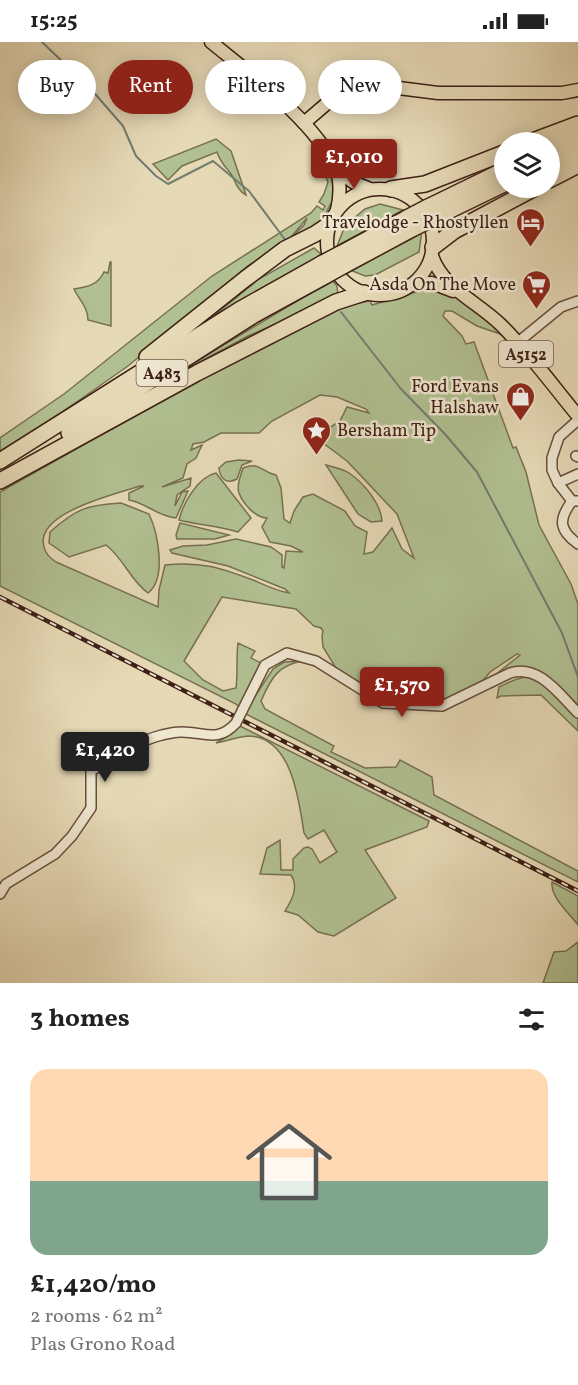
<!DOCTYPE html>
<html lang="en">
<head>
<meta charset="utf-8">
<style>
	body { margin:0; font-family:Vollkorn,serif; background:#f2f2f2; color:#222; height:100vh; display:flex; flex-direction:column; font-size:22px; white-space:nowrap }
	* { box-sizing:border-box; margin:0 }
	p { font-size:20px; color:#767676 }
	.icon { flex:none; width:33px; height:33px; fill:none; stroke:currentColor; stroke-width:2; stroke-linecap:round; stroke-linejoin:round }
	.map { position:relative; height:941px; overflow:hidden }
	.details { display:flex; flex-direction:column; background:#fff; flex:1 }
	.details>* { flex:none }
	.banner { position:absolute; left:18px; top:18px; width:543px; height:54px; display:flex; gap:12px }
	.fabs { position:absolute; left:494px; top:90px; display:grid; gap:12px }
	.fabs a { display:grid; place-items:center; width:66px; height:66px; border-radius:50%; background:#fff; box-shadow:0 3px 15px #0003; font-size:30px }
	.price { position:absolute; translate:-50% -51px; padding:0 14px; border-radius:6px; background:#8f2418; color:#fff; font-size:20px; line-height:39px; filter:drop-shadow(0 2px 3px #0008) }
	.price::after { content:''; position:absolute; left:50%; top:36px; width:18px; height:14px; margin-left:-9px; background:inherit; clip-path:polygon(0 0,100% 0,50% 100%) }
	.price.active { background:#222; color:#fff }
	ul { padding:0; list-style:none }
	li { display:grid; align-content:center; gap:12px; height:318px; padding:0 30px }
	li span { display:grid; place-items:center; height:186px; border-radius:18px; color:#555 }
	li>.icon { margin-inline-start:auto }
	span .icon { width:108px; height:108px; fill:#fffc; stroke-width:1 }
	li b { font-size:26px }
	h2 { display:flex; justify-content:space-between; align-items:center; height:72px; padding:0 30px; font-size:26px }
	.pill { padding:0 21px; border-radius:27px; background:#fff; box-shadow:0 3px 15px #0003; font-size:21px; line-height:54px }
	.pill.active { background:#8f2418; color:#fff }
	.status { display:flex; justify-content:space-between; align-items:center; height:42px; padding:0 30px; background:#fff; direction:ltr }
	.status svg { height:16px; fill:currentColor }
	.map>svg:first-child { display:block }
	.green { fill:#b1c091; stroke:#777052; stroke-width:1.5; fill-rule:evenodd }
	.lines { fill:none; stroke-linecap:round; stroke-linejoin:round }
	.stream { stroke:#727c70; stroke-width:2 }
	.minor-casing { stroke:#674e3c; stroke-width:12 }
	.major-casing { stroke:#3d1f14; stroke-width:15 }
	.highway-casing { stroke:#3d1f14; stroke-width:18 }
	.minor { stroke:#efe6d0; stroke-width:9 }
	.major { stroke:#e6d9b6; stroke-width:12 }
	.highway { stroke:#e6d9b6; stroke-width:15 }
	.rail-casing { stroke:#3d1f14; stroke-width:4.5 }
	.rail { stroke:#efe6d0; stroke-width:2; stroke-dasharray:7; stroke-linecap:butt }
	.minor-bridge-casing { stroke:#674e3c; stroke-width:12; stroke-linecap:butt }
	.highway-bridge-casing { stroke:#3d1f14; stroke-width:18; stroke-linecap:butt }
	.minor-bridge { stroke:#efe6d0; stroke-width:9 }
	.highway-bridge { stroke:#e6d9b6; stroke-width:15 }
	.labels { text-anchor:middle; stroke-width:5; stroke-linejoin:round; paint-order:stroke }
	.shield { fill:#efe6d0; stroke:#725b4c; stroke-width:1.5 }
	.shield-label { font-size:16px; font-weight:bold; fill:#3d1f14 }
	.poi-label { font-size:18px; fill:#3d1f14; stroke:#efe6d0; text-anchor:end }
</style>
</head>
<body>
<div class="status"><b>15:25</b><svg viewBox="0 0 49 12"><path d="M0 12V9h3v3zM5 12V6h3v6zM10 12V3h3v9zM15 12V0h3v12zM26 1h20v11H26zM47 4h2v5h-2z"/></svg></div>
<div class="map">
<svg width="578" height="941" viewBox="0 0 578 941">
	<rect width="100%" height="100%" fill="#e6d9b6"/>
	<filter id="stains"><feTurbulence type="fractalNoise" baseFrequency=".00333" numOctaves="4"/><feColorMatrix values="0 0 0 0 .2 0 0 0 0 .09 0 0 0 0 .02 0 0 0 .5 -.17"/></filter>
	<radialGradient id="worn" r=".72"><stop offset=".6" stop-color="#630" stop-opacity="0"/><stop offset="1" stop-color="#630" stop-opacity=".3"/></radialGradient>
	<g class="green">
		<path d="M216,97l15,12 15,44c-9,-5 -10,-13 -15,-21 -6,-8 -11,-12 -14,-22l-35,14 -14,14 -15,-16z"/>
		<path d="M331,129l6,12 -1,17 -6,5 -10,20 -28,12 12,-12 3,-7 -16,19 -1,5 -41,23 -121,101 -80,56 -48,31v-15l64,-44 148,-118 99,-63 6,-7 6,4 2,-4 -6,-4 5,-8 4,-12 -4,-9z"/>
		<path d="M380,162l23,6 -66,36 8,-20 20,-17z"/>
		<path d="M422,188l-3,22 -44,23 -10,1 -15,-6z"/>
		<path d="M314,206l7,6 -8,7 -118,70 64,-52z"/>
		<path d="M110,220h1v64l-23,-6c0,-13 -9,-20 -14,-31 13,-2 24,-4 30,-17l4,1z"/>
		<path d="M332,238l5,6 1,11 -90,39 -84,45z"/>
		<path d="M429,246c40,10 57,28 85,58l-14,-12 -23,-8 -25,-15h-7l-2,5 19,20 4,8 8,-2 39,106 3,-1 10,25 13,53 32,59 7,20v127l-37,-36 -40,1 -4,2 2,-11c18,-8 26,-16 44,-2l7,-4c-20,-20 -32,-15 -55,-6l25,-20 -3,-1 -27,18 -10,12 -39,19 -57,-3 -45,-27 -16,-26 -1,-11 1,-5 -2,-3 -7,-2 -18,-17 -74,-12 -38,64 19,19 20,11 13,-3c2,-16 0,-30 2,-45l17,8 -4,7 10,5 -22,44 -3,-3 -236,-118v-94l242,-137 99,-49 29,-5 2,4zM320,353l17,2 29,12 3,4 -22,-6 -7,14 -25,16 32,24 50,53 17,44 -12,-9 -10,-21 -19,24 -9,2 3,-22 -12,-6 -10,-15 -32,-17 -10,3 -9,14 -4,12 -6,-4 -3,-31 -5,-13c-16,-3 -15,-14 -33,-7 -2,7 -7,17 -4,25 4,11 17,25 28,25l-5,9 8,15 21,4 12,6 -17,-1 -2,17 -2,-1v-12l-11,-8 -35,-8 -29,6 -24,1 -13,4 2,3 56,13 57,23 4,4c-12,-2 -24,-8 -36,-13 -32,-12 -52,-19 -88,-15l-6,25 -1,17 -102,-45c-3,-2 -8,-6 -10,-10 -20,-38 71,-58 94,-66h4l-15,7v7c17,3 28,16 47,18l12,-27 -6,1 -7,14 2,-11 13,-9 1,-8 -29,9 21,-9 4,-14 9,-6 6,-13 -11,5 2,-6 11,-2 17,-9h38l13,-12z"/>
		<path d="M239,418l13,1 -10,4 -5,14c-11,6 -17,-1 -18,-11l7,-6z"/>
		<path d="M326,423c7,2 17,4 23,8 15,10 32,31 33,48l-11,1 -13,-8z"/>
		<path d="M216,431l35,45 -13,14c-20,-6 -39,-7 -59,-12 4,-17 19,-43 37,-47z"/>
		<path d="M121,461l28,11c9,19 18,65 -1,79 -18,-13 -23,-33 -42,-48l-37,12 -20,-14 1,-11c26,-23 36,-27 71,-29z"/>
		<path d="M180,481l49,12 -14,4h-38l-1,-4z"/>
		<path d="M303,619c-25,4 -32,17 -42,40l4,8 69,37 -3,6 34,16 31,-1 4,-7 32,17 2,18 144,76v11l-334,-169 29,-44 11,-7z"/>
		<path d="M238,683l191,96 -2,6 -62,23 31,48 -62,38 -16,-4 -20,-17 -13,-4c7,-11 14,-24 6,-36l-31,-1 7,-26 13,-8 1,30h12v-11l11,-11 4,-1 4,2 8,14 17,-11 -13,-22 -16,9 -4,-6c-5,-32 -12,-97 -56,-97 -10,1 -22,5 -32,7l17,-10z"/>
		<path d="M552,840l26,14v29c-8,-11 -28,-28 -26,-43z"/>
		<path d="M578,900v41h-35l11,-31 12,-1z"/>
	</g>
	<g class="lines">
		<g class="stream">
			<path d="M42,0l48,46 33,38 13,30 20,20 12,8 45,-23 36,30 37,50"/>
			<path d="M341,270l60,77 44,45 32,38 85,161 16,44"/>
		</g>
		<defs>
			<g id="minor">
				<path d="M517,301l44,-36 17,-6"/>
				<path d="M578,378l-19,17 -7,21v12l6,13 14,18h6"/>
				<path d="M576,414l2,1"/>
				<path d="M558,441l20,-9"/>
				<path d="M572,459c-14,19 -13,29 6,43"/>
				<path d="M242,669l23,-46 22,-12 29,8 67,42 59,3 68,-33c29,-9 49,21 68,40"/>
				<path d="M0,852l6,-10 49,-30 17,-18 19,-28v-37c22,-13 46,-30 71,-36 5,-1 12,-3 18,-3 23,-1 37,12 56,-9"/>
			</g>
			<g id="major">
				<path d="M211,0c39,32 105,80 125,127 5,13 4,28 1,41"/>
				<path d="M304,81l28,-24 11,-7 24,-8 71,9h124l16,-3"/>
				<path d="M337,128l16,12 17,7"/>
				<circle cx="380" cy="200" r="53"/>
				<path d="M432,214c11,32 44,45 68,68 28,27 53,62 78,92"/>
				<path d="M415,241h17l21,8"/>
			</g>
			<g id="highway">
				<path d="M530,100l48,-18"/>
				<path d="M549,108l29,-13"/>
				<path d="M549,121l29,-12"/>
				<path d="M549,138l29,-15"/>
				<path d="M391,147l34,-5 79,-31"/>
				<path d="M428,165l76,-37"/>
				<path d="M434,176l70,-34"/>
				<path d="M433,205l21,-16 81,-43"/>
				<path d="M340,212l67,-36"/>
				<path d="M345,223l67,-36"/>
				<path d="M147,315l98,-78 40,-30 30,-15 15,-10"/>
				<path d="M69,391l185,-118 73,-40"/>
				<path d="M0,419l239,-151 82,-46"/>
				<path d="M0,439l197,-108 139,-71 28,-9"/>
			</g>
		</defs>
		<use href="#minor" class="minor-casing"/>
		<use href="#major" class="major-casing"/>
		<use href="#highway" class="highway-casing"/>
		<use href="#minor" class="minor"/>
		<use href="#major" class="major"/>
		<use href="#highway" class="highway"/>
		<defs>
			<path id="rail" d="M0,555l578,294"/>
		</defs>
		<use href="#rail" class="rail-casing"/>
		<use href="#rail" class="rail"/>
		<defs>
			<path id="minor-bridge" d="M236,681l6,-12"/>
			<g id="highway-bridge">
				<path d="M407,176l21,-11"/>
				<path d="M412,187l22,-11"/>
				<path d="M321,222l19,-10"/>
				<path d="M327,233l18,-10"/>
			</g>
		</defs>
		<use href="#minor-bridge" class="minor-bridge-casing"/>
		<use href="#highway-bridge" class="highway-bridge-casing"/>
		<use href="#minor-bridge" class="minor-bridge"/>
		<use href="#highway-bridge" class="highway-bridge"/>
	</g>
	<defs>
		<symbol id="hotel-pin" viewBox="-11 -11 22 30"><path d="M0 17L-7.5 6A9.5 9.5 0 1 1 7.5 6Z" fill="#8f2418" stroke="#efe6d0"/><path d="M-6-4.5h1.5V1H6V5H4.5V3h-9V5H-6ZM-4 0a1.8 1.8 0 1 1 3.6 0ZM.5 0V-2.5h3Q6-2.5 6 0Z" fill="#fff"/></symbol>
		<symbol id="supermarket-pin" viewBox="-11 -11 22 30"><path d="M0 17L-7.5 6A9.5 9.5 0 1 1 7.5 6Z" fill="#8f2418" stroke="#efe6d0"/><path d="M-6-5.5h2.5l.6 2H6L4.5 2H-2.5L-4.4-4H-6ZM-1.5 3.2a1.3 1.3 0 1 0 .1 0ZM3 3.2a1.3 1.3 0 1 0 .1 0Z" fill="#fff"/></symbol>
		<symbol id="shop-pin" viewBox="-11 -11 22 30"><path d="M0 17L-7.5 6A9.5 9.5 0 1 1 7.5 6Z" fill="#8f2418" stroke="#efe6d0"/><path d="M-5-2.5h2.3a2.7 3.5 0 0 1 5.4 0H5L5.5 6h-11ZM-1.5-2.5h3a1.5 2.3 0 0 0-3 0Z" fill="#fff"/></symbol>
		<symbol id="sight-pin" viewBox="-11 -11 22 30"><path d="M0 17L-7.5 6A9.5 9.5 0 1 1 7.5 6Z" fill="#8f2418" stroke="#efe6d0"/><path d="M0-6L1.8-2.2L6-1.7L2.9 1.2L3.7 5.4L0 3.3L-3.7 5.4L-2.9 1.2L-6-1.7L-1.8-2.2Z" fill="#fff"/></symbol>
	</defs>
	<g fill-rule="evenodd">
		<use href="#hotel-pin" x="514" y="164" width="33" height="45"/>
		<use href="#supermarket-pin" x="520" y="226" width="33" height="45"/>
		<use href="#shop-pin" x="504" y="338" width="33" height="45"/>
		<use href="#sight-pin" x="300" y="372" width="33" height="45"/>
	</g>
	<g class="labels">
		<g class="shield">
			<rect x="499" y="299" width="54" height="26" rx="4.5"/>
			<rect x="136.5" y="318" width="51" height="26" rx="4.5"/>
		</g>
		<g class="shield-label">
			<text x="526" y="318">A5152</text>
			<text x="162" y="337">A483</text>
		</g>
		<g class="poi-label">
			<text x="509" y="186">Travelodge - Rhostyllen</text>
			<text x="516" y="248">Asda On The Move</text>
			<text x="499" y="350">Ford Evans<tspan x="499" dy="21">Halshaw</tspan></text>
			<text x="337" y="394" text-anchor="start">Bersham Tip</text>
		</g>
	</g>
	<rect width="100%" height="100%" filter="url(#stains)"/>
	<rect width="100%" height="100%" fill="url(#worn)"/>
</svg>
<div class="fabs">
<a><svg class="icon" aria-label="layers" viewBox="0 0 24 24"><path d="M12 4l9 5-9 5-9-5zM3 14l9 5 9-5"/></svg></a>
</div>
<b class="price" style="left:354px;top:148px">£1,010</b>
<b class="price" style="left:402px;top:676px">£1,570</b>
<b class="price active" style="left:105px;top:741px">£1,420</b>
<div class="banner">
<a class="pill">Buy</a>
<a class="pill active">Rent</a>
<a class="pill">Filters</a>
<a class="pill">New</a>
</div>
</div>
<section class="details">
<h2>3 homes<svg class="icon" aria-label="filters" viewBox="0 0 24 24"><path d="M4 7h16M4 17h16"/><circle cx="9" cy="7" r="2"/><circle cx="15" cy="17" r="2"/></svg></h2>
<ul>
<li><span style="background:linear-gradient(#ffd9b3 60%,#7fa58c 0)"><svg class="icon" aria-label="home" viewBox="0 0 24 24"><path d="M3 11l9-7 9 7M6 9v11h12V9"/></svg></span><div><b>£1,420/mo</b><p>2 rooms · 62 m²</p><p>Plas Grono Road</p></div></li>
</ul>
</section>
</body>
</html>
